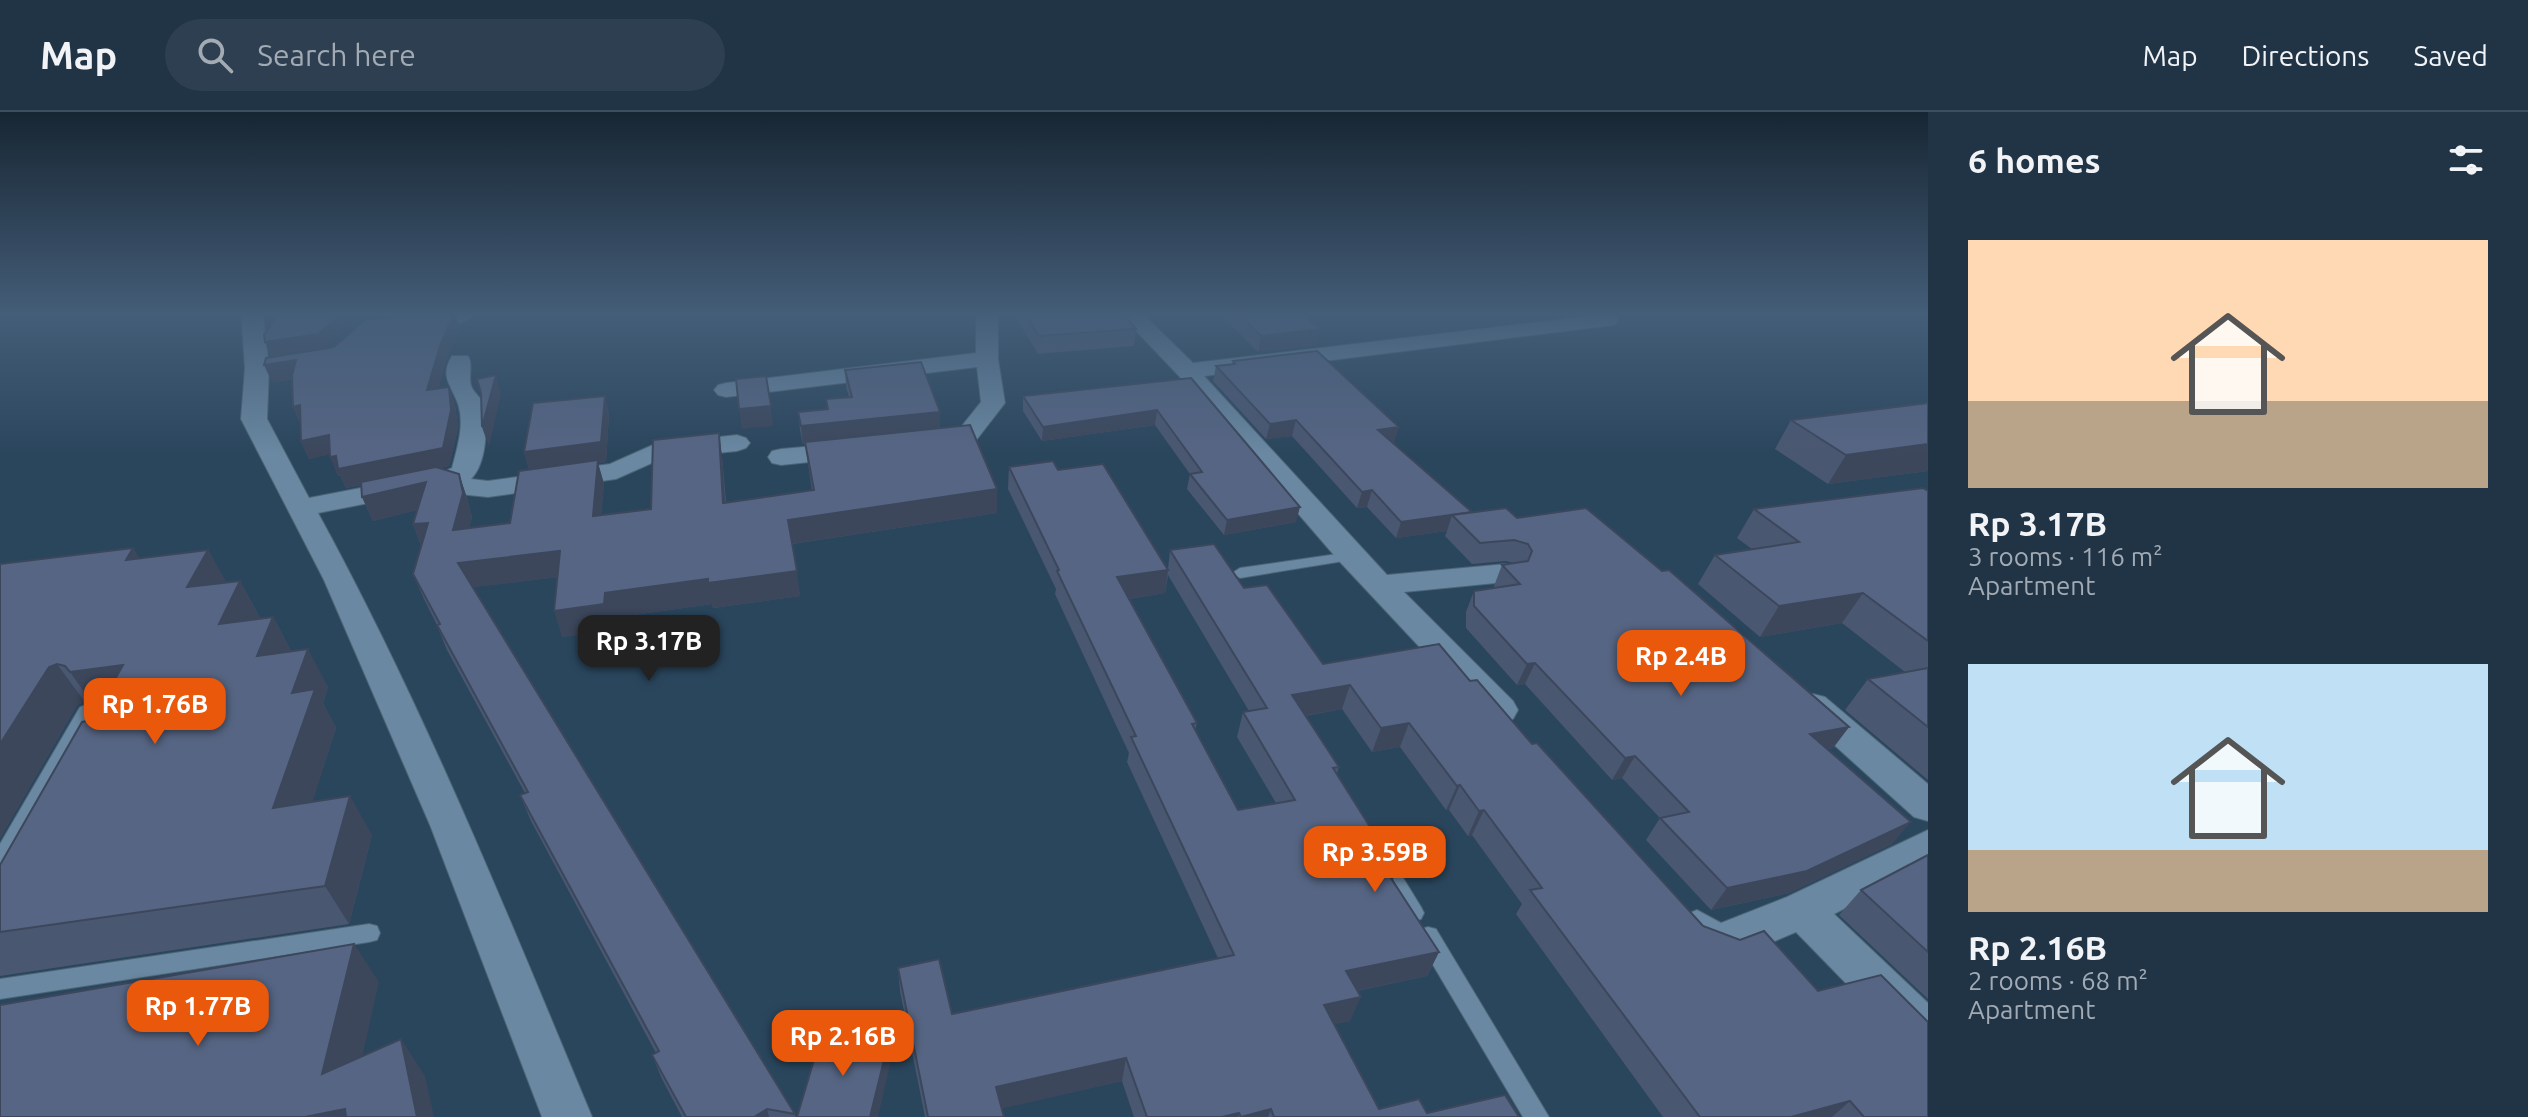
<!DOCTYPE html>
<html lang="en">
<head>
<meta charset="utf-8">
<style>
	body { margin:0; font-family:Ubuntu,sans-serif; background:#2d3f51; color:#f1f3f6; height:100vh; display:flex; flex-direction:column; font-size:30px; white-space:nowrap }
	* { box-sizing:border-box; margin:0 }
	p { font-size:26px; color:#a2aab3 }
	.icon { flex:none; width:44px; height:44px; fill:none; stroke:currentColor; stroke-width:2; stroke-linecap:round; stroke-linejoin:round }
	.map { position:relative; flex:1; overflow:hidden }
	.panel { display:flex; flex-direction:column; background:#203446; width:600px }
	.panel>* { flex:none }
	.price { position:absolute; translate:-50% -68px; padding:0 18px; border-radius:16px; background:#ea580c; color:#fff; font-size:26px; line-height:52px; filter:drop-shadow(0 2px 4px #0008) }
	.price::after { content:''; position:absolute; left:50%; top:48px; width:24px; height:18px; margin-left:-12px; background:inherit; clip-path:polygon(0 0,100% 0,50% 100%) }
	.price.active { background:#222; color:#fff }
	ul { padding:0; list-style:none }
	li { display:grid; align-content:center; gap:16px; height:424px; padding:0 40px }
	li span { display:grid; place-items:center; height:248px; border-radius:0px; color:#555 }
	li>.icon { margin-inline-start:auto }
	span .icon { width:144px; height:144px; fill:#fffc; stroke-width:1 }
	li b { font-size:34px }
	h2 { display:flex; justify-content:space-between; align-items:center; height:96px; padding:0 40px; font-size:34px }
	header { display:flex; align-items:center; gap:48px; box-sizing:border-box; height:112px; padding:0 40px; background:#203446; border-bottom:2px solid #3d4f5f }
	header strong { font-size:38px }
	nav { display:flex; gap:44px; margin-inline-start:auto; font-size:28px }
	.search { width:560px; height:72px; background:#2d3f51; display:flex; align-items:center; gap:20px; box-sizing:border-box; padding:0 28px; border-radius:44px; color:#a2aab3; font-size:30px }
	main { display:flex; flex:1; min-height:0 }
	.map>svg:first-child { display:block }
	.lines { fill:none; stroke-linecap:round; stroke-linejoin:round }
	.lane-casing { stroke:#4c6476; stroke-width:2 }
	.street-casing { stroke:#4c6476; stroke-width:2 }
	.lane { fill:#6a88a1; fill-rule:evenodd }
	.street { fill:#6a88a1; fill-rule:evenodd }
	.wall { fill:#4a5771; fill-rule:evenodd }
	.shaded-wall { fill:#3c475c }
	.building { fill:#566583; stroke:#3c475c; stroke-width:2 }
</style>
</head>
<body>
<header>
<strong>Map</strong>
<div class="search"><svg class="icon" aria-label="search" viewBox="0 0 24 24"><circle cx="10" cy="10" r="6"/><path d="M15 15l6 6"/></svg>Search here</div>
<nav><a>Map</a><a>Directions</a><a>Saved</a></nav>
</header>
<main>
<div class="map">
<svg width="1928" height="1005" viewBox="0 0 1928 1005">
	<rect width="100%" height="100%" fill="#2a465d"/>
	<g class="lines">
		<defs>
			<g id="lane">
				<path d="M1351,440l7,4 -2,3 -116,19 -8,-5 8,-5z"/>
				<path d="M86,593l6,2 3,4 -88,157 -7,2v-26l80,-137z"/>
				<path d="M1382,741l7,2 32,52 3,6 -3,6 -8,3 -8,-3 -30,-52 -3,-6 3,-6z"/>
				<path d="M369,812l8,2 3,7 -3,7 -8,2 -369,57v-20z"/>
				<path d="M1428,815l8,2 113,188h-26l-103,-174 -3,-7 3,-7z"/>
			</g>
			<g id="street">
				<path d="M241,201h22l6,55 -2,51 42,79 134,-26 9,-4c5,-20 13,-43 6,-64 -6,-18 -19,-27 -6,-48h16c6,10 -1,21 4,32 3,6 9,9 11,16 5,21 4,59 -12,75l17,2 122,-17 45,-20 82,-9 9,3 4,5 -4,5 -9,3 -76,8 -45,20 -128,18 -29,-3 -14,-6 -127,25c106,194 189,400 274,604h-50l-112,-292 -106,-245 -83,-161 4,-51z"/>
				<path d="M476,201c-11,14 -60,23 -72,9l11,-6z"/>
				<path d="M976,201h22v46l7,44 -31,40 -39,8 -9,-3 -4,-5 4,-5 31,-6 24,-30 -4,-35 -251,30 -8,-2 -4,-5 4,-5 8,-2 250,-30z"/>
				<path d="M1119,201h23l51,50 414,-49 8,1 3,5 -3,5 -8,1 -403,50 183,199 119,-11 11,2 4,7 -4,7 -11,2 -102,10 109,109 5,9 -5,9 -13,4 -13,-4 -147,-157 -161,-186z"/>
				<path d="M849,331l9,2 4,6 -4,6 -77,8 -9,-2 -4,-6 4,-6 9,-2z"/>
				<path d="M1813,582l12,3 103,87v37l-14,-4 -113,-102 -6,-9 6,-9z"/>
				<path d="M1928,718v35l-94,49 94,89v53l-17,-6 -115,-118c-41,16 -94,53 -121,-3l7,-13 15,-6 24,13 66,-26z"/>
			</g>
		</defs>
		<use href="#lane" class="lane-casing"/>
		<use href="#street" class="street-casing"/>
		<use href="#lane" class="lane"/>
		<use href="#street" class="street"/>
	</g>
	<g class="wall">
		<path d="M278,201h150l-64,4 -9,3 -31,27 -53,9 -6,-14z"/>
		<path d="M944,201h30l-1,2 -27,2z"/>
		<path d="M1013,201h110l13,16 -2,17 -96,8z"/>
		<path d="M1219,201h84l17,16 -3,16 -59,7z"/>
		<path d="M460,216l-15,35 -7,26 11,-2 6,18 3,23 -9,38 -10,2 20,6 8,24 5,19 -3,11 41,-5 19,-54 -5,-17 81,-56 4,19 -3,47 -8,1 6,21 -3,31 50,-6 71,-53 4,46 86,-12 -7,-46 -2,1 -3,-15 -2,-18 29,-3 -1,-10 23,-2 -3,-10 -1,-17 95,58 57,61v24l-205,31 8,52 -87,12 -1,-4 -100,14 -1,12 -49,7 -4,-60 -85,10 323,530h-114l-20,-38 -10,-24 4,-2 -125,-232 -11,-26 5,-2 -78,-143 -10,-25 -13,-26 -11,-25 8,-28 -8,-22 4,-14 -44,11 -11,-24 -1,-12 -15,3 -6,-13 -2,1 -8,-22 -21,5 -8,-18 -1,-18 -7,-16v-28l-21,3z"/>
		<path d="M1233,249l166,66 -6,16 79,69 45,6 332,209 -16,21 -5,1 64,95 -103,49 -78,17 -65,-70 14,-22 -38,-40 -10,2 -87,-96 -8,1 -51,-57v-16l8,-21 21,-3 -1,-2 8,-21 12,-2 -8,-2 -34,3 -27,-28 2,-5 -51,7 -29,-31 -10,1 -65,-72 -26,3 -53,-58 3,-15 16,-2z"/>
		<path d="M1191,266l105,144 -72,13 -37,-46 3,-15 -35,-49 -113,16 -19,-30v-15z"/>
		<path d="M1928,291v68l-100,13 -53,-35 16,-29z"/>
		<path d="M1009,355l49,3 110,99 2,-19 74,38 79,76 147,17 62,63 171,182 225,191h-265l-147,-203 6,-10 -50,-69 -4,1 -19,-26h-3l-46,-63 -28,5 -30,-43 -37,7 34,51 -2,6 56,107 46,72 -12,24 -70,15 -7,30 -16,3 45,85 48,4 92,4h-385l-12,-36 -120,27 2,9h-79l-25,-126 -2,-23 54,46 266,-56 -91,-196 2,-9 -74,-159 1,-5 -48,-100zM1168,463l81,136 -6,1 -6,25 39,66 -38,7 -43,-79 2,-8 -68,-124 36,-6z"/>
		<path d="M1928,379v289l-83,-70 23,-31 37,-7 -63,-49 -82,14 -62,-53 17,-29 37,-6 -15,-11 17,-29z"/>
		<path d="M133,436l6,10 69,-8 18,33 14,-2 20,37 13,-1 18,34 37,36 -5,16 13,25 -24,74 60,33 -23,89 -349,52v-111l98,-155 -5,-6 -8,-2 -8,3 -77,133v-274z"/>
		<path d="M1928,743v144l-89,-84 22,-25z"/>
	</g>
	<g class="shaded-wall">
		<path d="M343,201h20l1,4 -9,3 -31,27 -53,9 -6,-14z"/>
		<path d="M454,201h1l5,15 -15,35 -12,45 -6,-18 13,-44z"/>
		<path d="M1320,217l-3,16 -59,7 3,-16z"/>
		<path d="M296,248l7,17 -31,5 -8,-17z"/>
		<path d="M496,263l5,19 -12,53 -7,-20z"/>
		<path d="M449,275l6,18 3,23 -9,38 -103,22 -6,-13 -2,1 -8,-19z"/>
		<path d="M605,284l4,19 -3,47 -8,1 6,21 -5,56 -69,-68 -6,-20z"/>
		<path d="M300,293l1,19 -8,-17z"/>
		<path d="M771,294l2,20 -31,3 -3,-20z"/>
		<path d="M1157,298l-2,15 -113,16 1,-14z"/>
		<path d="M940,300v18l-137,15 -2,-19z"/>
		<path d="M1296,308l-4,16 -26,3 4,-15z"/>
		<path d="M1399,315l-5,16 -20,3 4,-16z"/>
		<path d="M719,321l3,23 5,71 -4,-24z"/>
		<path d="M329,323l8,18 -28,6 -8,-18z"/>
		<path d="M1928,332v27l-100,13 18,-29z"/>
		<path d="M459,362l8,24 5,19 -9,37 -10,-24z"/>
		<path d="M426,370l9,24 -62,15 -11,-24z"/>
		<path d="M997,377v24l-206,31 -3,-24z"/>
		<path d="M1372,378l-5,17 -10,1 5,-16z"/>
		<path d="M1300,395l-4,15 -72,13 3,-15z"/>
		<path d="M1472,400l-20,3 -5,16 -51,7 5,-16z"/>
		<path d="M428,411l-6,26 -9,-25z"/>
		<path d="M133,436l23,37 -30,-25z"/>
		<path d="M208,438l21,37h-42z"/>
		<path d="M560,439l8,25 -101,12 -9,-25z"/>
		<path d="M1168,458l-3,23 -50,8 2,-24z"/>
		<path d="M797,459l3,25 -87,12 -1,-4 -100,14 -1,12 -49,7 -8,-26 51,-18 103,-14z"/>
		<path d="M240,469l20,37 -41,6z"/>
		<path d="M1863,481l-21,30 -82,14 19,-31z"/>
		<path d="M273,505l20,38 -36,1z"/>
		<path d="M308,537l20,38 -5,16 13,25 -38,119 -25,-39 19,-115z"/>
		<path d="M1535,551l-10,21 -8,1 10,-21z"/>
		<path d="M57,552l28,38 -8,3 -77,133v-94l49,-77z"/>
		<path d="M123,553l-26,45 -27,-38z"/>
		<path d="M1350,573l-8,24 -57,10 7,-24z"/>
		<path d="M1409,611l-9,24 -28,5 9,-24z"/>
		<path d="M1849,615l-16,21 -38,8 15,-22z"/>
		<path d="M1635,644l-13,22 -10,2 13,-22z"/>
		<path d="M1460,673l-11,25h-3l11,-24z"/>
		<path d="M350,684l22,39 -23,89 -24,-38z"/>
		<path d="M1484,698l-12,25 -4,1 11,-25z"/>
		<path d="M1911,710l-19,22 -103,49 -78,17 16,-22z"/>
		<path d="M1397,758l-10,24v-22z"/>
		<path d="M354,832l25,38 -29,129 -28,-37z"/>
		<path d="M1439,840l-12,24 -91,19 10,-24z"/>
		<path d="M1361,885l-11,24 -36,8 10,-24z"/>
		<path d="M401,927l24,37 9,41h-17z"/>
		<path d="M888,932l2,21 -12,52h-8z"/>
		<path d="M1126,946l-4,23 -126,29v-23z"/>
		<path d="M1850,989l-18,16h-41z"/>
		<path d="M345,997l6,8h-46z"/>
		<path d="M767,997l2,8h-15z"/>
		<path d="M1271,997l-3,8h-28z"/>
		<path d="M1239,1001l-1,4h-16z"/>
	</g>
	<g class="building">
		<path d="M278,201h65l-25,21 -53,8 -1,-7z"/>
		<path d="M437,201h17l-14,33 -13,44 22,-3 2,23 -8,38 -105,21 -2,-13 -6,1 -1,-22 -28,6 -1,-36 -7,2 -1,-32 4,-15 -32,5 2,-7 68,-11 32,-28z"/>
		<path d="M1024,201h99l13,16 -97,7z"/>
		<path d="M1238,201h65l17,16 -59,7z"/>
		<path d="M1317,239l82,76 -21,3 94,82 -71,10 -29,-32 -10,2 -66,-72 -26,4 -54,-58 19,-2 -2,-3z"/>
		<path d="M921,250l19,50 -139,14 -3,-14 30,-3 -2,-10 26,-2 -7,-27z"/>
		<path d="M496,263l-14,52 -1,-34 -4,-14z"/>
		<path d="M766,264l5,30 -32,3 -3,-30z"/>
		<path d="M1191,266l109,129 -73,13 -37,-46 12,-2 -45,-62 -114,17 -20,-31z"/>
		<path d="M605,284l-4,46 -77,10 9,-49z"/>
		<path d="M1928,291v41l-82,11 -55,-35z"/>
		<path d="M970,313l27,64 -209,31 9,51 -89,12v-4l-103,14 -1,11 -50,7 6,-60 -102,12 337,551 -28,-5 -13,8h-68l-34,-62 7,-4 -139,-256 8,-3 -91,-167 3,-1 -27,-50 15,-51 -15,1 13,-42 -64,15 -1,-15 75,-15 23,7 4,19 -10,37 57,-7 9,-52 79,-11 -5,56 58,-7 2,-69 66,-7 4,70 91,-13 -9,-48z"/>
		<path d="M1053,349l5,9 45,-6 65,106 -51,7 80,146 -5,1 46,86 57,-10 -52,-88 24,-4 -97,-158 44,-6 30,44 23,-3 56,79 116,-20 31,37 7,-1 55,64 5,-1 166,183 37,14 24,-9 54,60 63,-16 47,47v95h-64l-14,-16 -59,16h-91l-170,-227 12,-2 -58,-78 -5,1 -19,-26 -3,1 -48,-63 -28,5 -31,-43 -58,10 47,72 -6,1 64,102 -10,2 52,80 -93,19 15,26 -37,8 55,104 40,-10 8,14 78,-18 14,22h-245l-3,-8 -30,8 -2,-4 -17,4h-75l-21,-59 -130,29 8,30h-76l-30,-149 41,-9 13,55 282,-59 -103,-218 5,-1 -79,-165 2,-1 -50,-103z"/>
		<path d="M1923,376l5,3v150l-65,-48 -84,13 -64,-51 84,-13 -45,-33z"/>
		<path d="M1506,396l11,10 69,-10 76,63 7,-1 180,157 -39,7 101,88 -104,49 -80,17 -67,-70 29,-6 -54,-56 -10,2 -90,-95 -8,1 -53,-58v-15l46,-7 -18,-19 26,-4 4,-10 -4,-7 -14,-4 -34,3 -28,-28z"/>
		<path d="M133,436l-7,12 82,-10 -21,37 53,-6 -21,43 54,-7 -16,39 51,-7 -16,44 23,-4 -42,119 77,-12 -25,90 -325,46v-67l82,-143 10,-2 31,-55 -53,7 -5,-6 -8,-2 -8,3 -49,77v-180z"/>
		<path d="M1928,556v59l-60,-48z"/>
		<path d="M1928,743v97l-67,-62z"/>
		<path d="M354,832l-32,130 79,-35 16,78h-71l-1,-8 -40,8h-305v-112z"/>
		<path d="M822,921l66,11 -18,73h-73z"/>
	</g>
	<linearGradient id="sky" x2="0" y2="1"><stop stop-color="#172633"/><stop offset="0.59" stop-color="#445d78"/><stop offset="1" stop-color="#445d78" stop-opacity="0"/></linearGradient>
	<rect width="1928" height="342" fill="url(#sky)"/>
</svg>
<b class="price active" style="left:649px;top:571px">Rp 3.17B</b>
<b class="price" style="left:1681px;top:586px">Rp 2.4B</b>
<b class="price" style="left:155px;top:634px">Rp 1.76B</b>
<b class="price" style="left:1375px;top:782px">Rp 3.59B</b>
<b class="price" style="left:198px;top:936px">Rp 1.77B</b>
<b class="price" style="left:843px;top:966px">Rp 2.16B</b>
</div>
<section class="panel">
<h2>6 homes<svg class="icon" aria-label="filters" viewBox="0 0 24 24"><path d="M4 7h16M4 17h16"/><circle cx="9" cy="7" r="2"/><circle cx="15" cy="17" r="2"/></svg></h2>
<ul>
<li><span style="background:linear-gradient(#ffd9b3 65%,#b9a48a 0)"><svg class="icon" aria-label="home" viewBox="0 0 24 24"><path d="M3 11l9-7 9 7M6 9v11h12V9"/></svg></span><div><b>Rp 3.17B</b><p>3 rooms · 116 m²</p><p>Apartment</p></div></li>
<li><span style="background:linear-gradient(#bfe0f5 75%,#b9a48a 0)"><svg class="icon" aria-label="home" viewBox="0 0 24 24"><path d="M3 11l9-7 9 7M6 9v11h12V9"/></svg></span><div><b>Rp 2.16B</b><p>2 rooms · 68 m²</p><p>Apartment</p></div></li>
</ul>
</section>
</main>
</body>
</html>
